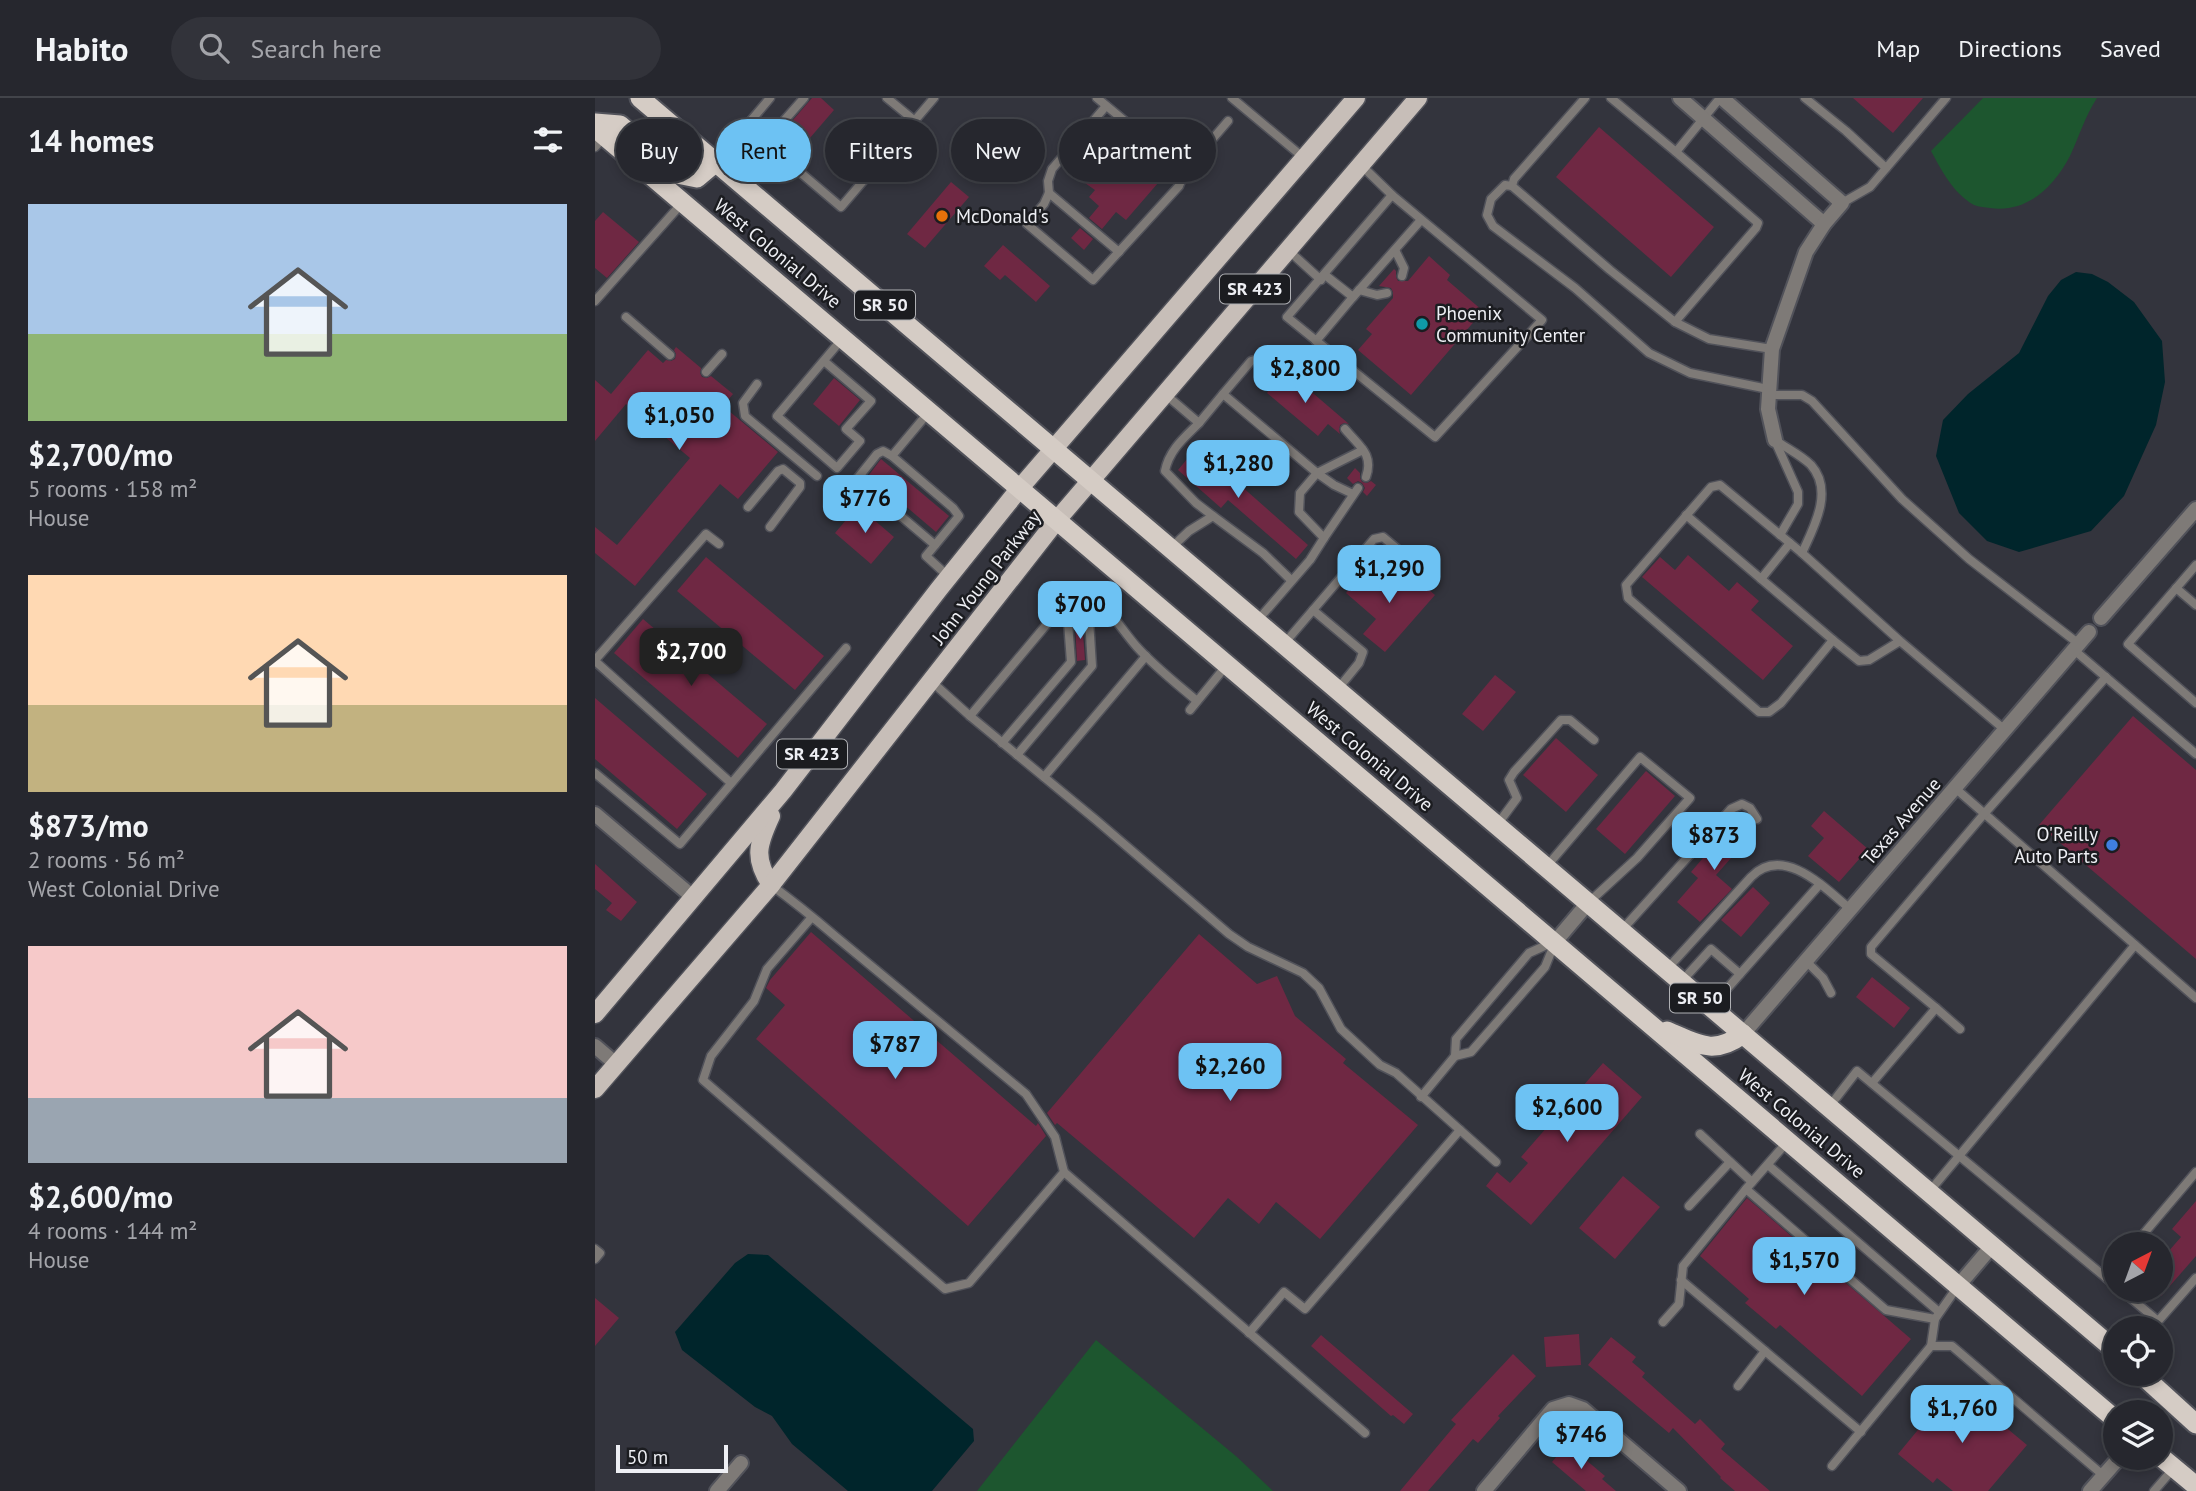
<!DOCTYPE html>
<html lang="en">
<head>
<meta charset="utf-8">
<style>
	body { margin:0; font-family:"PT Sans",sans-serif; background:#32333a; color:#f1f3f6; height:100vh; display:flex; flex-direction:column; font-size:26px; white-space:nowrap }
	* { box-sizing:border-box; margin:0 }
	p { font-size:23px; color:#a4a5aa }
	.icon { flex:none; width:38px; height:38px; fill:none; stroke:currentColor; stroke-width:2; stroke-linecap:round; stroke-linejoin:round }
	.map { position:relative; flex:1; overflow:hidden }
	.drawer { display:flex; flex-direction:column; background:#26272e; width:595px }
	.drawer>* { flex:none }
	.banner { position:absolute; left:21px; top:21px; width:665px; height:63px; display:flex; gap:14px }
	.needle { width:46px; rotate:41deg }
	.fabs { position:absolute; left:1508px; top:1134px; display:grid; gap:14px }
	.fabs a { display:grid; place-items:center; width:70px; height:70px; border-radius:50%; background:#26272e; box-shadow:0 4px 10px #0003,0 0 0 2px #42444a; font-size:35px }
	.scale { position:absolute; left:21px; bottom:18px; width:112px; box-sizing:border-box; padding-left:7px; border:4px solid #eeeff4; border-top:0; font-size:19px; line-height:24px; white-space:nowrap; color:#eeeff4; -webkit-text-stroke:5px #1b1c20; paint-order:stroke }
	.price { position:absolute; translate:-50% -60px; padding:0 16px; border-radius:14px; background:#6dc2f3; color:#111; font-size:23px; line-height:46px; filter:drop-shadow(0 2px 4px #0008) }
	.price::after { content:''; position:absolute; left:50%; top:42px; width:21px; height:16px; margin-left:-10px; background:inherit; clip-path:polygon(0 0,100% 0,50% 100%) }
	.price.current { background:#222; color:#fff }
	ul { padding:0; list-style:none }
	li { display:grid; align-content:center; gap:14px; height:371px; padding:0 28px }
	li span { display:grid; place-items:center; height:217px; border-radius:0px; color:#555 }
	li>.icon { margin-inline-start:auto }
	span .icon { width:126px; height:126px; fill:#fffc; stroke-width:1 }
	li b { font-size:30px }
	h2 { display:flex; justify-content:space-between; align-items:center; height:84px; padding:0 28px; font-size:30px }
	.pill { padding:0 24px; border-radius:32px; background:#26272e; box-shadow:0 4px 10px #0003,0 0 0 2px #42444a; font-size:24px; line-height:63px }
	.pill.current { background:#6dc2f3; color:#111 }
	header { display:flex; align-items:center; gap:42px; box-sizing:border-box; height:98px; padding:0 35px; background:#26272e; border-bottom:2px solid #42444a }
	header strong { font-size:33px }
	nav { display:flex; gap:38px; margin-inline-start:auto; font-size:24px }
	.search { width:490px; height:63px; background:#32333a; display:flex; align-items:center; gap:18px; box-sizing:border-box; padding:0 24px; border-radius:38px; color:#a4a5aa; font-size:26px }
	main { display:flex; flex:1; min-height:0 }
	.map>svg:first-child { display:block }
	.green { fill:#1d562f }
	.water { fill:#00252b }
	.building { fill:#6f2843 }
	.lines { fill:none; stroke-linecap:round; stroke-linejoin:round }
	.service-casing { stroke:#51525a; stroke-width:11 }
	.minor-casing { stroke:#51525a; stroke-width:18 }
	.primary-casing { stroke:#51525a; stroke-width:21 }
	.trunk-casing { stroke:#51525a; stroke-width:23 }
	.service { stroke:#7e7a77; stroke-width:8 }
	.minor { stroke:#7e7a77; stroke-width:14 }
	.primary { stroke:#c7beb8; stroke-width:18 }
	.trunk { stroke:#d5ccc5; stroke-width:19 }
	.food-dot { fill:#e8710a; stroke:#1b1c20; stroke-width:2.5 }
	.culture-dot { fill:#0f9aa8; stroke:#1b1c20; stroke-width:2.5 }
	.shop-dot { fill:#3f7fe0; stroke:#1b1c20; stroke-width:2.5 }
	.labels { text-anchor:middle; stroke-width:5; stroke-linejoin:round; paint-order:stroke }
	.shield { fill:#1b1c20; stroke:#afb0b4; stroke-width:2 }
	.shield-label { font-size:18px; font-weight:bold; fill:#eeeff4 }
	.poi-label { font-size:19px; fill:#eeeff4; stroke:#1b1c20; text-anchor:start }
	.street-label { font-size:19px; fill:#eeeff4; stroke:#1b1c20 }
</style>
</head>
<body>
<header>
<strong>Habito</strong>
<div class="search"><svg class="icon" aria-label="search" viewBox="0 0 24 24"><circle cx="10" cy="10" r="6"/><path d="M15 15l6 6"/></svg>Search here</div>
<nav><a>Map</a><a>Directions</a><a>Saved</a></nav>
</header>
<main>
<section class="drawer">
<h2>14 homes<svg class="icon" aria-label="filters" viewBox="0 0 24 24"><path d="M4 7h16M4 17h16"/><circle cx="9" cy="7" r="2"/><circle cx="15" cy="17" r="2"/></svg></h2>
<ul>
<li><span style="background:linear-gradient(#a9c7e8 60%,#8fb573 0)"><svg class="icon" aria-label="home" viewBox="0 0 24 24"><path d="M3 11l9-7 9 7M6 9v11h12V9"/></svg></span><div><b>$2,700/mo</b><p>5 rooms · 158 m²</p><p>House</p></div></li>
<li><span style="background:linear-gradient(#ffd9b3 60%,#c2b280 0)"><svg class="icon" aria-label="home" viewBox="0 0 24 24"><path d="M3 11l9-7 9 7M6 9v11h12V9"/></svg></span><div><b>$873/mo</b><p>2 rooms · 56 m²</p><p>West Colonial Drive</p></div></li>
<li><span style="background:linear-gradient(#f6c9c9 70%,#9aa5b1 0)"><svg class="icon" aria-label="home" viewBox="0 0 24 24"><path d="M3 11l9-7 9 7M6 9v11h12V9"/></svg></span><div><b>$2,600/mo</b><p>4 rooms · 144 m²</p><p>House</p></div></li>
</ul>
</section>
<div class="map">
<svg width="1601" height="1393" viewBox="0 0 1601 1393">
	<rect width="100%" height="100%" fill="#33343d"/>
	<g class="green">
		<path d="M1388,0h114c-12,18 -18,39 -27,58 -17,32 -43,57 -80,52 -5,-1 -11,-1 -16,-3 -21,-12 -32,-34 -43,-54z"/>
		<path d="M501,1242l141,117 36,34h-296z"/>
	</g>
	<g class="water">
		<path d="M1481,174l16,2 16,8 26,20 28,39 3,41 -9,43 -32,71 -33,35 -72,21 -32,-11 -28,-28 -23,-57 7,-36 25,-26 51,-41 29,-57 13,-16z"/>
		<path d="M153,1156l20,1 205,174 1,12 -42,50h-84l-56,-47 -20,-28 -17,-9 -73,-57 -7,-18 60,-69z"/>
	</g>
	<g class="building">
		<path d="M217,0h9l13,12 -37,43 -17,-15v-3z"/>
		<path d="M1258,0h70l-30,35z"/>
		<path d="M1004,29l115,100 -43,50 -115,-100z"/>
		<path d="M520,50l9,8 6,-7 25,22 -5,5 8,7 -32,37 -10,-8 -14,17 -13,-11 10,-12 -10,-9 6,-7 -10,-7z"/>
		<path d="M356,84l18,15 -44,51 -18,-14z"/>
		<path d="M8,114l36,30 -32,36 -12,-10v-47z"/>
		<path d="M485,130l13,11 -9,11 -13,-12z"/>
		<path d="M408,147l47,41 -14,16 -31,-27 -5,5 -16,-14z"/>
		<path d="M834,158l21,19 -3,5 36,31 -72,84 -53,-45 14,-16 -6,-5 27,-31v-6l-2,-4 -12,-2 15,-17 2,2v6l2,4h10z"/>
		<path d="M81,249l25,21 -1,5 2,4 5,1 4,-2 22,18 -10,12 55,46 -40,47 -18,-15 -85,102 -40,-33v-26l22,18 73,-87 -64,-54 -31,37v-61l16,14 37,-44 15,13 3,-3 5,1 4,-2 1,-5 -2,-4z"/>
		<path d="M691,272l63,54 -5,-1 -4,2 -1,5 1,4 -12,-10 -10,12 -51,-43 9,-12h9z"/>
		<path d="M239,280l26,22 -21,26 -26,-22z"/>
		<path d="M602,349l111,98 -12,14 -68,-59 -7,8 -43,-38z"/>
		<path d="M286,361l68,57 -13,16 -67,-57z"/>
		<path d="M760,370l5,5v5l2,4 5,1 4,-2 5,4 -9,11 -4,-4 2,-4 -3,-5 -4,-2 -5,3 -6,-6z"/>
		<path d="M263,408l36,31 -23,27 -36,-31z"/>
		<path d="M1093,457l41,36 8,-9 22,19 -8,9 42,36 -30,34 -121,-103 18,-20 15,13z"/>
		<path d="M111,459l118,99 -29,34 -118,-99z"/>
		<path d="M775,467l30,26 13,-15 22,19 -50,57 -22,-18 13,-15 -30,-26z"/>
		<path d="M48,521l124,105 -29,34 -124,-105z"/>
		<path d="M487,522l3,40 -8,1 -2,-38z"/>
		<path d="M900,577l21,17 -33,39 -21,-17z"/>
		<path d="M0,600l112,96 -30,35 -82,-70z"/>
		<path d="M1538,618l63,54v189l-157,-134z"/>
		<path d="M961,640l42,37 -32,37 -43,-37z"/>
		<path d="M1051,673l29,25 -50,58 -29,-25z"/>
		<path d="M1229,713l44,38 -29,33 -31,-26 16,-18 -13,-12z"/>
		<path d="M1143,719l17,14 -39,44 16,14 -32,33 -23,-20 21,-24 -7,-6z"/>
		<path d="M0,766l42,38 -16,19 -15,-11 6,-7 -17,-14z"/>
		<path d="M1158,789l17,16 -29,34 -20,-17z"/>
		<path d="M216,834l225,194 2,-3 8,13 -78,90 -212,-187 29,-34 -19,-17 4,-8z"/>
		<path d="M604,836l58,50 20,-8 18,40 51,43 -3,4 75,62 -98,114 -44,-37 -17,22 -31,-26 -34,40 -137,-115 -2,2 -8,-12z"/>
		<path d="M1277,879l38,31 -16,20 -38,-31z"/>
		<path d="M1008,965l39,34 -111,128 -45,-39 11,-14 13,11 18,-20 -7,-6z"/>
		<path d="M1028,1078l37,31 -45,52 -36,-31z"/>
		<path d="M1152,1100l164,141 -49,57 -82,-71 -4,4 -31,-26 4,-4 -49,-43z"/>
		<path d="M1601,1103v55l-35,40v-36l20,-23 -9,-8z"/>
		<path d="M0,1200l24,20 -24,28z"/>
		<path d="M984,1236l2,31 -35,2 -2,-30z"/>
		<path d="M726,1237l92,79 -9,10 -11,-9 -2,1 -80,-70z"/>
		<path d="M1016,1239l25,20 -4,5 13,11 -3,4 53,47 5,-5 25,25 -4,5 49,42h-35l-15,-13 1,-1 -48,-49 -4,5 -81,-68z"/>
		<path d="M918,1256l23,22 -38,40 2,2 -22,25 -5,-4 -45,52h-28l56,-67 -5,-4z"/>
		<path d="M1360,1287l72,60 -39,46h-35l-16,-13 -4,5 -35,-29z"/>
		<path d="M972,1346l38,32 -3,3 14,12h-30l-34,-29z"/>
	</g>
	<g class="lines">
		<defs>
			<g id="service">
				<path d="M209,0l-30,34 -1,8 2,11 66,56 93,-109"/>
				<path d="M292,0l28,23"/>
				<path d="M502,0l88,73"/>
				<path d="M637,0l72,60"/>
				<path d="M990,0l-71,81 -2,7 98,84 65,52 81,-94 2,-5 -82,-71 -65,-54"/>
				<path d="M1210,0l41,33 40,37"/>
				<path d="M511,8l-54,63 -4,12 1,12 -5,11 -17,20 66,56 86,-94 6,-15 43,-50"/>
				<path d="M0,49l10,-11"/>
				<path d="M1081,54l44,-54"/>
				<path d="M121,64l54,-64"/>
				<path d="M767,68l30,29"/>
				<path d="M917,88l-7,-1 -14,14 -4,16 6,11 82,62 74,65 41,20 78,16"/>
				<path d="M454,95l70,59"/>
				<path d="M797,97l150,125 -107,117 -148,-120z"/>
				<path d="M1247,105l28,-16 76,-89"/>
				<path d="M693,152l33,30"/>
				<path d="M800,152l9,18 -2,8"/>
				<path d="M764,192l18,5 10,-2"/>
				<path d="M758,199l68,-77"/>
				<path d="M0,203l88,-99"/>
				<path d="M31,219l44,38"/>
				<path d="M1080,224l34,17 63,10"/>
				<path d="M721,243l37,-44 -28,-22"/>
				<path d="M229,263l47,40 -25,28 14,12 -23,27 -60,-52 65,-77"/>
				<path d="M111,274l16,-18"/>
				<path d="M162,286l-14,19 2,13 72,60"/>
				<path d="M570,296l34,29 24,-29 94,79 -17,20 -1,19 25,26 -14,22 -53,61"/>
				<path d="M628,296l28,-33 7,-2 22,17"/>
				<path d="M1173,297h34l10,6 90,98 67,60 110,85"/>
				<path d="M333,315l-36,43 61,52 6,8 -33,40 23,21"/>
				<path d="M604,325c-15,15 -30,27 -34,48l31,32 17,13"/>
				<path d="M750,331c14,17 29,25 21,48"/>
				<path d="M1180,342c11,8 26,15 36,25 23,26 3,62 -9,88"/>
				<path d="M1181,345l22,49v12l-18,31"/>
				<path d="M297,358l-9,-5 -6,3 -20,25 78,66"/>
				<path d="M758,396l-19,-9 -17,-12 46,-23"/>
				<path d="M153,409l30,-36 5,-2 17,14v4l-30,40"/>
				<path d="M1091,417l147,125"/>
				<path d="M729,440l34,-50"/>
				<path d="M576,450l18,-17 24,-15 50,37 28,27"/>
				<path d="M1601,467l-68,79 68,59"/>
				<path d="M1166,481l29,-36"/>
				<path d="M1581,490l20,17"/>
				<path d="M718,512l50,42 -4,11 -22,27"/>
				<path d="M1305,543l-31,19 -10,1 -26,-21 -52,63 -12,9h-10l-131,-114 -2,-13 85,-98 9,-2 82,68 98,88 105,89"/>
				<path d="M688,547l91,-106 9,-2 50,42"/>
				<path d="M1479,552l122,104"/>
				<path d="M0,562l111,-126 13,10"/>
				<path d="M0,563l136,122"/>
				<path d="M336,583l39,35 126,104 133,114 19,13 55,26 16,15 22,41 39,36 16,8 100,89"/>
				<path d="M595,612l36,-44"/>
				<path d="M375,618l97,-116c9,-4 17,-5 26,-1 17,9 31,34 44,48 18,20 40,37 60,54"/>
				<path d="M407,645l69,-81 -3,-40 10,-26"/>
				<path d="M422,657l75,-89 -3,-46 -11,-24"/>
				<path d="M0,675l85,71 166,-196"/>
				<path d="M449,679l102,-121"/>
				<path d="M1360,690l241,210"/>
				<path d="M902,727l20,-27 -8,-18 5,-8 47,-52h9l24,20"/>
				<path d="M952,768l93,-109 50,41 -53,60 -49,45"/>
				<path d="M176,787c22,16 43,33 64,51l191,158 29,43 9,35 -95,111 -24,6 -242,-209 8,-24 43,-55 13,-32 45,-52"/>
				<path d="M1026,833l110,-122 11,-5 8,4 7,11"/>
				<path d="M1211,863l17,17 8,15"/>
				<path d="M1072,871l84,-92c32,-33 74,11 99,32"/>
				<path d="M1145,876l80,-90"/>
				<path d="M1086,884l30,-33 29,25 -29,33"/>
				<path d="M1341,910l24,21"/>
				<path d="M860,958l1,-17 73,-86 22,-10"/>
				<path d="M1277,985l64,-75 -65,-54v-7l113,-133 122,-137"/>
				<path d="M826,999l34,-41 16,-4 74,-85 9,-22"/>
				<path d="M1234,1009l28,-36 259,215"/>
				<path d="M1105,1036l52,48"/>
				<path d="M1173,1067l171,147"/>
				<path d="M469,1074l301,261"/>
				<path d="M1151,1091l140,121 49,9"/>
				<path d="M1334,1094l206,-247"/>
				<path d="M1094,1108l41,-44"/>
				<path d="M1540,1146l61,-72"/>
				<path d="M0,1151l5,4 -5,6"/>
				<path d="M1511,1180l10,-11"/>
				<path d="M1086,1182l84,71 -27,35"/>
				<path d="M1526,1192l37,31"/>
				<path d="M1068,1224l16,-18 4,-38 63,-77 42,-48"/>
				<path d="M1557,1230l44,-50"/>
				<path d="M654,1235l35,-41 21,17 155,-179"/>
				<path d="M1336,1248l4,-27 23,-33"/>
				<path d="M1170,1253l96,81"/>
				<path d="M1237,1368l99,-120h21l152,130"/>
				<path d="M1559,1393l19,-22"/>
			</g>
			<g id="minor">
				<path d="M1085,0l144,126"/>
				<path d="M1127,0l120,105 -18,21 -18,28 -34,97 -4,60 7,31"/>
				<path d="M1506,520l95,-109"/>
				<path d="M0,716l99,84"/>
				<path d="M960,844l33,-39"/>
				<path d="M1148,936l346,-402"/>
				<path d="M0,948l21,18"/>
				<path d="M1363,1188l34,-40"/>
				<path d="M122,1393l24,-28"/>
				<path d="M889,1393l69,-82 16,-5 14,5 96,82"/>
				<path d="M1495,1393l29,-33"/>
			</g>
			<g id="primary">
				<path d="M176,787c-18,-27 -13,-41 0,-69"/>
				<path d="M0,916l188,-223 156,-202 81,-101 336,-390"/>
				<path d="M0,991l176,-204 286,-365 361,-422"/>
			</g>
			<g id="trunk">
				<path d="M45,0l1476,1253"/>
				<path d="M0,25l25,2 57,49 20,4 19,-16"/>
				<path d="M0,30l1521,1292"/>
				<path d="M1072,933c31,13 46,25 76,3"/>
				<path d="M1546,1276l55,50"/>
				<path d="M1566,1359l35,29"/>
			</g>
		</defs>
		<use href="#service" class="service-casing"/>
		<use href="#minor" class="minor-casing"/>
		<use href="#primary" class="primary-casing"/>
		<use href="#trunk" class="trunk-casing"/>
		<use href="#service" class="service"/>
		<use href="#minor" class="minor"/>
		<use href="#primary" class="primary"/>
		<use href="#trunk" class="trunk"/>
	</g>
	<circle class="food-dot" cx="347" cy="118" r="7"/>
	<circle class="culture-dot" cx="827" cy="226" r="7"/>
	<circle class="shop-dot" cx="1517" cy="747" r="7"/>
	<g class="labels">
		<g class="shield">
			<rect x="625" y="176.5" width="70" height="29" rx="5"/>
			<rect x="260" y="192.5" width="60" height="29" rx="5"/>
			<rect x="182" y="641.5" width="70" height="29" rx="5"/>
			<rect x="1075" y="885.5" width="60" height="29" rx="5"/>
		</g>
		<g class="shield-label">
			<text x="660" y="197">SR 423</text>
			<text x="290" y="213">SR 50</text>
			<text x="217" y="662">SR 423</text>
			<text x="1105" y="906">SR 50</text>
		</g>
		<g class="poi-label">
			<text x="361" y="125">McDonald's</text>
			<text x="841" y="222">Phoenix<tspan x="841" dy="22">Community Center</tspan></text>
			<text x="1503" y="743" text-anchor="end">O'Reilly<tspan x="1503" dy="22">Auto Parts</tspan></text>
		</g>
		<g class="street-label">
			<text transform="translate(183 155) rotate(40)" y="7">West Colonial Drive</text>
			<text transform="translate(391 479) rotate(-52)" y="7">John Young Parkway</text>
			<text transform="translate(775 658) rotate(40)" y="7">West Colonial Drive</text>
			<text transform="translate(1306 723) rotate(-49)" y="7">Texas Avenue</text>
			<text transform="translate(1207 1025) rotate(40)" y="7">West Colonial Drive</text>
		</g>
	</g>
</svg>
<div class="fabs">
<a><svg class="needle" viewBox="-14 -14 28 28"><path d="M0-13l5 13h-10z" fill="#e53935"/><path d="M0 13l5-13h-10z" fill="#a4a5aa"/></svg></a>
<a><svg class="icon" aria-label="locate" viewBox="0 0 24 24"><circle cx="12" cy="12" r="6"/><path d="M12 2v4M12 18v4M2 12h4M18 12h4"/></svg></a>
<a><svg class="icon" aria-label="layers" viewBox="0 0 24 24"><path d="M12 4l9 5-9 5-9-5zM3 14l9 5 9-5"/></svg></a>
</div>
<div class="scale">50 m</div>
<b class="price" style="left:710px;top:307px">$2,800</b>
<b class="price" style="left:84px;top:354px">$1,050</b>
<b class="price" style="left:643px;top:402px">$1,280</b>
<b class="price" style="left:270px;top:437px">$776</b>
<b class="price" style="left:794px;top:507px">$1,290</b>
<b class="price" style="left:485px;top:543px">$700</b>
<b class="price current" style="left:96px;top:590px">$2,700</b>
<b class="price" style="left:1119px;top:774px">$873</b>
<b class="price" style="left:300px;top:983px">$787</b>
<b class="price" style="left:635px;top:1005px">$2,260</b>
<b class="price" style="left:972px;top:1046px">$2,600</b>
<b class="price" style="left:1209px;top:1199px">$1,570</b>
<b class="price" style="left:1367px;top:1347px">$1,760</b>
<b class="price" style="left:986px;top:1373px">$746</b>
<div class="banner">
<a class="pill">Buy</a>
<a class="pill current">Rent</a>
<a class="pill">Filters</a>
<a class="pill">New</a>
<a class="pill">Apartment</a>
</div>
</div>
</main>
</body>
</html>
